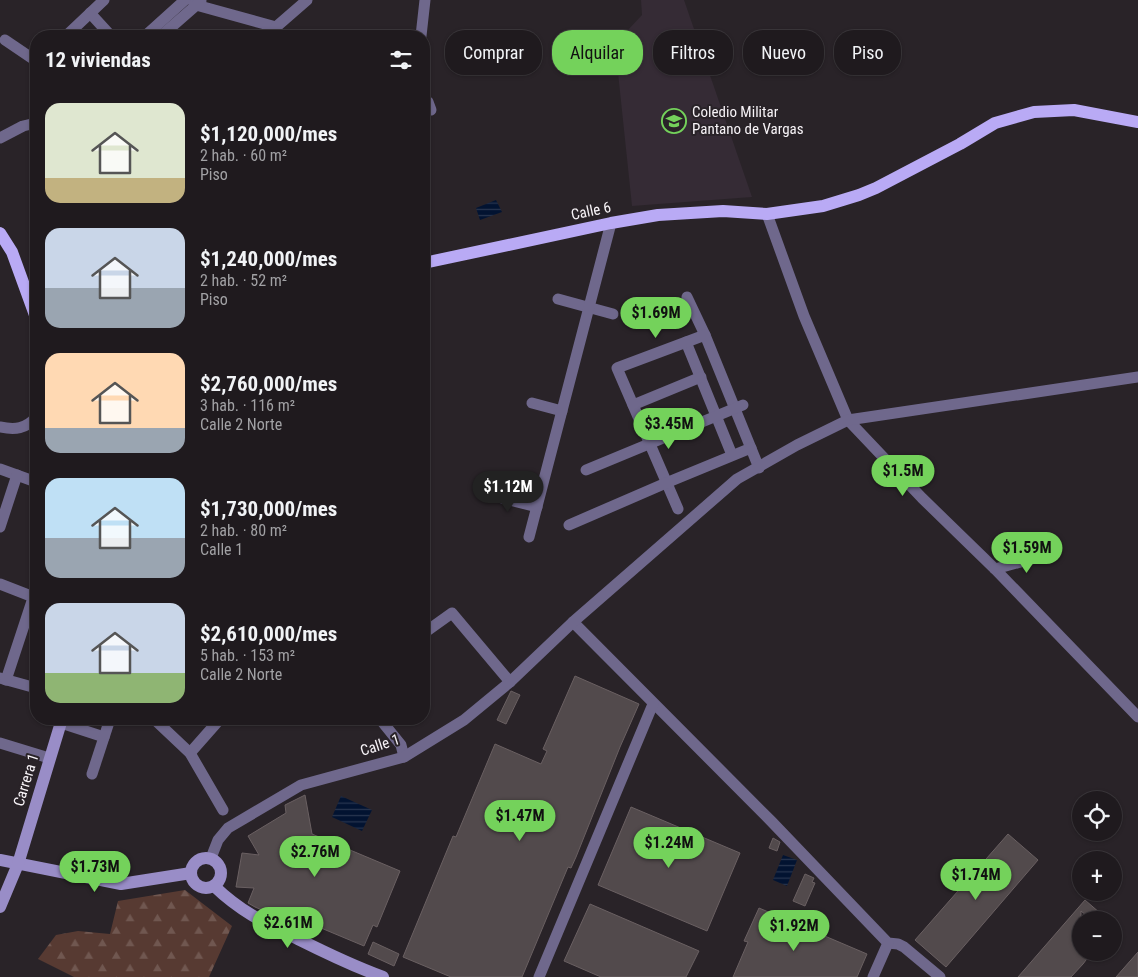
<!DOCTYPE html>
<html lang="es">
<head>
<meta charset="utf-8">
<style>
	body { margin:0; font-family:"Roboto Condensed",sans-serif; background:#2c272b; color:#f1f3f6; height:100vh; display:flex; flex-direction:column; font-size:19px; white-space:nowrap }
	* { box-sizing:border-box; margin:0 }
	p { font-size:16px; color:#a1a1a4 }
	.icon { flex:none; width:28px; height:28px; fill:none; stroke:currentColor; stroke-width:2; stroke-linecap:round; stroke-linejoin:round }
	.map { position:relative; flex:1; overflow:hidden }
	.side { position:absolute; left:30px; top:30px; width:400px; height:695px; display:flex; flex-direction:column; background:#1f1a1e; border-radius:20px; box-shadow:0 1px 4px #0004,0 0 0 1px #3c383c }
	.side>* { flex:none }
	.guide { position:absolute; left:445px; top:30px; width:475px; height:45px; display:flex; gap:10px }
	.fabs { position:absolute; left:1072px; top:791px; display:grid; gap:10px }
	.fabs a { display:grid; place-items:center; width:50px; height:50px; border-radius:50%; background:#1f1a1e; box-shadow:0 1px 4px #0004,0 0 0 1px #3c383c; font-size:25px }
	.price { position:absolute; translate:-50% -42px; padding:0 11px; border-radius:18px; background:#74d25b; color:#111; font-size:16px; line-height:32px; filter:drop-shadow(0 1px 2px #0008) }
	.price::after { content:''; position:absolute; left:50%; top:30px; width:15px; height:11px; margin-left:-8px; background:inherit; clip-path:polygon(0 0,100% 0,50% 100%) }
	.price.on { background:#222; color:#fff }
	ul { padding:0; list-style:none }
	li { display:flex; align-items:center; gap:15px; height:125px; padding:0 15px }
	li span { display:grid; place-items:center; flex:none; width:140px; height:100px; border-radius:15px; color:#555 }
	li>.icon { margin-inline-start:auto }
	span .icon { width:60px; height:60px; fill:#fffc; stroke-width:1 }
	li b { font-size:21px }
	h2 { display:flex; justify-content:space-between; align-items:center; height:60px; padding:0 15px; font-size:21px }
	.chip { padding:0 18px; border-radius:20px; background:#1f1a1e; box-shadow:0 1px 4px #0004,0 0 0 1px #3c383c; font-size:18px; line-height:45px }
	.chip.on { background:#74d25b; color:#111 }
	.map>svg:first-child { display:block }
	.built { fill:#352b35 }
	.forest { fill:url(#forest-firs) }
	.water { fill:url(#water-rules) }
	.building { fill:#524a4c; stroke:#6a6062 }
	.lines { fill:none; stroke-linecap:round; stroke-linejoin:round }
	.street { stroke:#6f688c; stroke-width:11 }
	.secondary { stroke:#998dc7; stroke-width:12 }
	.primary { stroke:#b9aaf5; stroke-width:12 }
	.labels { text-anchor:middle; stroke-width:4; stroke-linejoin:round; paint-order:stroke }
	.poi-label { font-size:15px; fill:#f7f3f7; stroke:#292328; text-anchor:start }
	.street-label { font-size:15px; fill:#f7f3f7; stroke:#292328 }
</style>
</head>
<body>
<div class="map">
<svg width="1138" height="977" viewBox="0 0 1138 977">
	<defs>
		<pattern id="forest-firs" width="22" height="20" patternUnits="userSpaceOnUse" patternTransform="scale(1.25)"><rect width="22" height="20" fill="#573a32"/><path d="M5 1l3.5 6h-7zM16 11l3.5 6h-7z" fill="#705750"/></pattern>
		<pattern id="water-rules" width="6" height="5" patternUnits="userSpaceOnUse" patternTransform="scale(1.25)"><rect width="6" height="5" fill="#021331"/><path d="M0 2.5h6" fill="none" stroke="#283650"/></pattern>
	</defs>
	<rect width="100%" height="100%" fill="#292328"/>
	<path class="built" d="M641,0h43l68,197 -120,9 -17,-162 27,-29z"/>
	<path class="forest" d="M185,890l47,36 -23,51h-135l-36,-18 18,-24 22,-4 32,3 8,-33z"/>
	<g class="water">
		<path d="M603,44l6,19 -12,4 -6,-20z"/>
		<path d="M496,200l6,12 -22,8 -4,-12z"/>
		<path d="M341,796l31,14 -10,21 -30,-14z"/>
		<path d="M783,855l14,5 -10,26 -14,-6z"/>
	</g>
	<g class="building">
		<path d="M575,676l64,28 -19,43 -44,110 -5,11 -3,-1 -46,110h-71l-48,-20 50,-121 3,1 39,-93 46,20 6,-13 -4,-2z"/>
		<path d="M511,691l9,4 -14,29 -9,-4z"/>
		<path d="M305,795l7,39 88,37 -23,56 -4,-2 -9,21 -86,-36 -2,6 -21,-9 -7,-4 6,-15 -18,-1 6,-34 17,2 -11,-19 38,-23 -1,-8z"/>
		<path d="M631,807l109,46 -33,78 -109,-46z"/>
		<path d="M1008,834l30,26 -92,107 -31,-27z"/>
		<path d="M773,838l7,4 -3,9 -8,-3z"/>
		<path d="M805,874l9,4 -2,4 3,1 -10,23 -12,-5z"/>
		<path d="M1085,900l23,20h-16l-11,-9v41h11l-9,12 -12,13h-53z"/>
		<path d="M590,904l109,47 -13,26h-85l-37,-16z"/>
		<path d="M759,908l108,46 -10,23h-124l15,-35 -4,-1z"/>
		<path d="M373,942l26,12 -5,12 -26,-12z"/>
		<path d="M1138,952v25h-22z"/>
	</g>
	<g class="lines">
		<g class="street">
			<path d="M192,0l4,5 80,22"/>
			<path d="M90,13l21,23"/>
			<path d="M66,36l38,-36"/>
			<path d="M145,36l40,-36"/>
			<path d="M161,36l40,-35"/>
			<path d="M272,36l4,-9 31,-27"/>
			<path d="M421,36l4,-36"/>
			<path d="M5,40l31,21"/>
			<path d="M424,99l4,3 3,8"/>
			<path d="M0,138l23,-12 13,-3"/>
			<path d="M767,214l37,102 44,104 74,78 73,71 143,148"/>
			<path d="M687,297l18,38 54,133"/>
			<path d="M558,299l55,15"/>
			<path d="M686,342l46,113"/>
			<path d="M532,403l30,8"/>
			<path d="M633,405l68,-28"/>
			<path d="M0,427c15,3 26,2 36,-10"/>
			<path d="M0,469l36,13"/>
			<path d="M586,470l157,-65"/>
			<path d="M487,494l50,13"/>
			<path d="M678,509l-61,-141 88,-33"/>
			<path d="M569,525l97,-42 85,-35"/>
			<path d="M0,527l17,-52"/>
			<path d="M529,537l82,-314"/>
			<path d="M995,569l58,-16"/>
			<path d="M0,584l36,14"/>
			<path d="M573,622l198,199 117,122 10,1 6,3 36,30"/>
			<path d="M424,633l28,-20 58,69"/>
			<path d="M0,678l36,10"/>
			<path d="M6,680l30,-91"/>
			<path d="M154,719l36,34 33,57"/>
			<path d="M380,719l21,26 3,12"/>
			<path d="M61,723l43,14"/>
			<path d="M0,743l49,15"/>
			<path d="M190,753l30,-34"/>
			<path d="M92,774l18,-55"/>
			<path d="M211,858l7,-18 10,-12 73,-43 103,-28 60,-37 46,-38 63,-60 164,-143 60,-34 51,-25 290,-43"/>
			<path d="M539,977l114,-273"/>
			<path d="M873,977l15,-34"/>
		</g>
		<g class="secondary">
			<circle cx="206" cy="873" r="15"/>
			<path d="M0,860l121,24 70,-11"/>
			<path d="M214,886c27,26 51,37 84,53 28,14 55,27 85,38"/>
			<path d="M0,907l18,-43 44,-145"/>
		</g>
		<g class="primary">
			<path d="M0,233l12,19 24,66"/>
			<path d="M424,263l187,-40 47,-8 65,-4 44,3 56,-8 36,-11 17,-7 84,-44 35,-21 39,-11 40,-2 64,12"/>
		</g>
	</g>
	<defs>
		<symbol id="school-ring" viewBox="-11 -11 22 22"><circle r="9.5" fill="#292328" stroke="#74d25b" stroke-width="1.5"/><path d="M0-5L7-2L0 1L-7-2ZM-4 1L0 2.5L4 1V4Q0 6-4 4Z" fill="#74d25b"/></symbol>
	</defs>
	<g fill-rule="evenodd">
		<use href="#school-ring" x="660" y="107" width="28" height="28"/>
	</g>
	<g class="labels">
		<g class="poi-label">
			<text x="692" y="117">Coledio Militar<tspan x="692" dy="17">Pantano de Vargas</tspan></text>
		</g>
		<g class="street-label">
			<text transform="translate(591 211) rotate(-12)" y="5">Calle 6</text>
			<text transform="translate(380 745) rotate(-18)" y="5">Calle 1</text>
			<text transform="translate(26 780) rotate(-73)" y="5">Carrera 1</text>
		</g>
	</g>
</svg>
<div class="fabs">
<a><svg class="icon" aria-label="locate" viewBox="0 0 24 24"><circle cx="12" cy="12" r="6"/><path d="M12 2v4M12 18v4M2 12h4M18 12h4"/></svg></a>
<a>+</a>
<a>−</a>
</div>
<b class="price" style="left:656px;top:339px">$1.69M</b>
<b class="price" style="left:669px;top:450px">$3.45M</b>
<b class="price" style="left:903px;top:497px">$1.5M</b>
<b class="price on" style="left:508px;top:513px">$1.12M</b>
<b class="price" style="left:1027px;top:574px">$1.59M</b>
<b class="price" style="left:520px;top:842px">$1.47M</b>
<b class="price" style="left:669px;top:869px">$1.24M</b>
<b class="price" style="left:315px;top:878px">$2.76M</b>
<b class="price" style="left:95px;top:893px">$1.73M</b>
<b class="price" style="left:976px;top:901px">$1.74M</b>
<b class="price" style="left:288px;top:949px">$2.61M</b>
<b class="price" style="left:794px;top:952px">$1.92M</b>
<div class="guide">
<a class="chip">Comprar</a>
<a class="chip on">Alquilar</a>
<a class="chip">Filtros</a>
<a class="chip">Nuevo</a>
<a class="chip">Piso</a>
</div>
<section class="side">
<h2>12 viviendas<svg class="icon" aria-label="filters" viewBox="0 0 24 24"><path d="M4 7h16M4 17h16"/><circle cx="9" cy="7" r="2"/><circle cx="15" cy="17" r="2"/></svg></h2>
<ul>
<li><span style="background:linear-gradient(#dfe7d0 75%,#c2b280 0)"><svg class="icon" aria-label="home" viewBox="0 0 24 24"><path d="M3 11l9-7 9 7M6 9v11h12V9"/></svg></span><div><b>$1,120,000/mes</b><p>2 hab. · 60 m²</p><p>Piso</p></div></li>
<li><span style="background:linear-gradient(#c9d6e8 60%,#9aa5b1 0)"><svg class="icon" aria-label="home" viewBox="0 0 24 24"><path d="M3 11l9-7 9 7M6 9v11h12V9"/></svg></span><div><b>$1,240,000/mes</b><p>2 hab. · 52 m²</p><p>Piso</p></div></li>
<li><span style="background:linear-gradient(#ffd9b3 75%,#9aa5b1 0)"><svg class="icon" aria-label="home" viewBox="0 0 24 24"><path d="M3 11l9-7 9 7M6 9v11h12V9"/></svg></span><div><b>$2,760,000/mes</b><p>3 hab. · 116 m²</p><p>Calle 2 Norte</p></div></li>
<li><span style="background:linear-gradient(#bfe0f5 60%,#9aa5b1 0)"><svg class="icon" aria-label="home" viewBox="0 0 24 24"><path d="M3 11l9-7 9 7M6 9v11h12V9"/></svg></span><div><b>$1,730,000/mes</b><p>2 hab. · 80 m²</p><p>Calle 1</p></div></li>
<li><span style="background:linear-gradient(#c9d6e8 70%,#8fb573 0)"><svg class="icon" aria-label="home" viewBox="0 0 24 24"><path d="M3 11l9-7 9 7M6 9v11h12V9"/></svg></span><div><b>$2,610,000/mes</b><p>5 hab. · 153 m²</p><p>Calle 2 Norte</p></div></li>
</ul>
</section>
</div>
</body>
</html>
